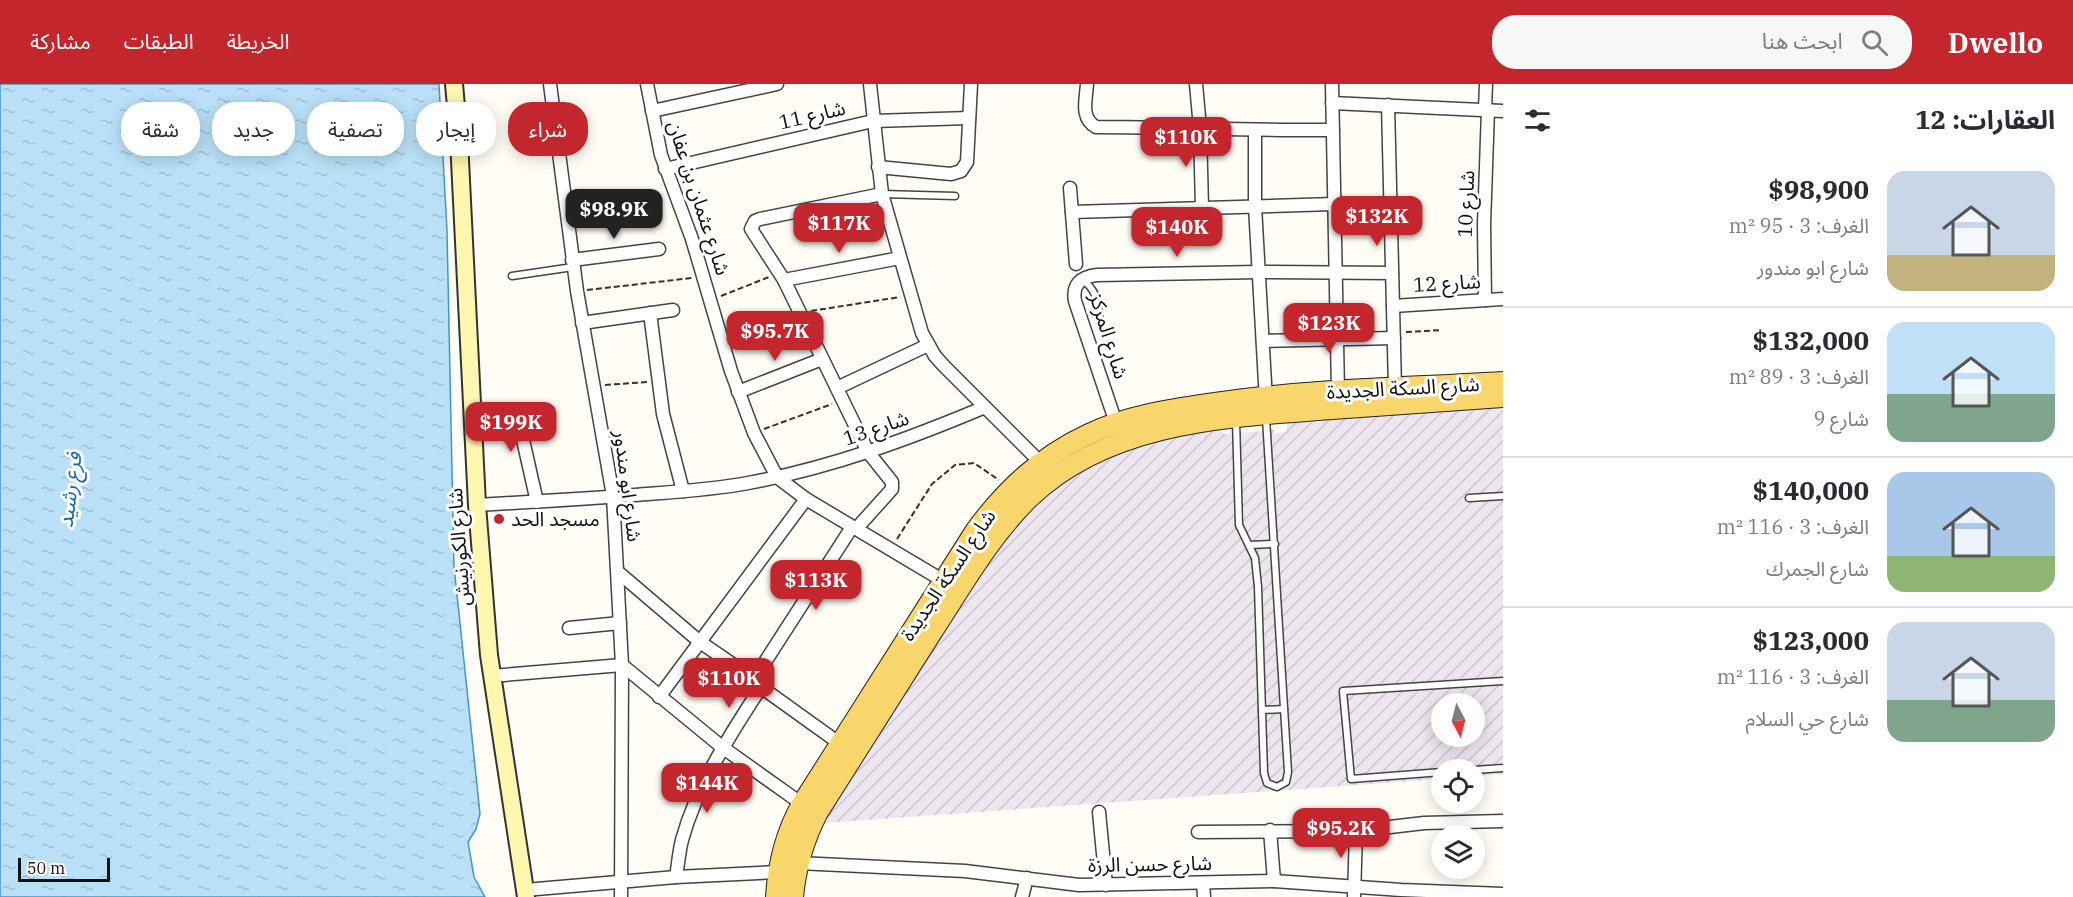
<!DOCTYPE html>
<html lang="ar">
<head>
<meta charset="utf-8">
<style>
	body { margin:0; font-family:"IBM Plex Serif","Noto Sans Arabic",serif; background:#f7f7f7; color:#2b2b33; direction:rtl; height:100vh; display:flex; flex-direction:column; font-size:22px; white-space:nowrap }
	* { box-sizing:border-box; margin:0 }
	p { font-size:20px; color:#7c7c81 }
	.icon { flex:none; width:33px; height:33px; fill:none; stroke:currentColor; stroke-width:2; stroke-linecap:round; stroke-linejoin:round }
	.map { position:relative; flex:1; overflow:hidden; direction:ltr }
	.panel { display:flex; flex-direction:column; background:#fff; width:570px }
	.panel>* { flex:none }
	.top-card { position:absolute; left:18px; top:18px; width:570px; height:54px; direction:rtl; display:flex; gap:12px }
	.needle { width:39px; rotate:173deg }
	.fabs { position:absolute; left:1431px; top:609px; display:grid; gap:12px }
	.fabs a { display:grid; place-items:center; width:54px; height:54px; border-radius:50%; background:#fff; box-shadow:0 3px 15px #0003; font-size:30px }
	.scale { position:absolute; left:18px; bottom:15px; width:92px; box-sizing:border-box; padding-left:6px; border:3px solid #111; border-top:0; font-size:16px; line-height:21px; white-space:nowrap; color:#111; -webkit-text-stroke:4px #fff; paint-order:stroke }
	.price { position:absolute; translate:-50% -51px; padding:0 14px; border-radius:12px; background:#c4262e; color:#fff; font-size:20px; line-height:39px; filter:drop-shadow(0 2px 3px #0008) }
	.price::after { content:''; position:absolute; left:50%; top:36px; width:18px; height:14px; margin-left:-9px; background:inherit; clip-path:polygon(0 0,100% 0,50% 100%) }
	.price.active { background:#222; color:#fff }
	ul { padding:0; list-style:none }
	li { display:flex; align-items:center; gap:18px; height:150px; padding:0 18px }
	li+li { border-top:2px solid #e1e1e2 }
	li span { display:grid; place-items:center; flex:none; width:168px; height:120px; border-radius:18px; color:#555 }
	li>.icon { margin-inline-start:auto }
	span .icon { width:72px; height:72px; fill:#fffc; stroke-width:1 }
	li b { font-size:26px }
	h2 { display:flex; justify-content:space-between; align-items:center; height:72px; padding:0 18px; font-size:26px }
	.tag { padding:0 21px; border-radius:24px; background:#fff; box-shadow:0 3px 15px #0003; font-size:21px; line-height:54px }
	.tag.active { background:#c4262e; color:#fff }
	header { display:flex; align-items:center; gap:36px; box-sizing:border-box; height:84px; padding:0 30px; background:#c4262e; color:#fff }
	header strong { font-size:28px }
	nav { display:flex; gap:33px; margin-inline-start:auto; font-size:21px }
	.search { width:420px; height:54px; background:#f7f7f7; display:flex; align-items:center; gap:15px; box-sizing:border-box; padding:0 21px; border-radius:24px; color:#7c7c81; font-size:22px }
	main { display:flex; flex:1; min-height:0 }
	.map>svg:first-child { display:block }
	.industrial { fill:url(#industrial-furrows); fill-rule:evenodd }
	.water { fill:url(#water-ripples); stroke:#3f96cf; stroke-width:1.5 }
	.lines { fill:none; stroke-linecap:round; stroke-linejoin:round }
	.lane-casing { stroke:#444; stroke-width:9 }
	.street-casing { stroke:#444; stroke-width:15 }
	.secondary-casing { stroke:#333; stroke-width:20 }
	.primary-casing { stroke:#222; stroke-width:22 }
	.path { stroke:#333; stroke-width:2; stroke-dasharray:6 3; stroke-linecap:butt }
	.lane { stroke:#fff; stroke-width:6 }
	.street { stroke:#fff; stroke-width:12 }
	.secondary { stroke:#fff6b0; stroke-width:16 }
	.primary { stroke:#f9d66b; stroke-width:20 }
	.poi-dot { fill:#c4262e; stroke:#fff; stroke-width:2 }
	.labels { text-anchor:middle; stroke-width:6; stroke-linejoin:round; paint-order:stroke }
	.street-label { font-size:20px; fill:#111; stroke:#fff }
	.poi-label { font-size:20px; fill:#111; stroke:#fff; text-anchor:start }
	.water-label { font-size:21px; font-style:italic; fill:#1768a6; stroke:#fff }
</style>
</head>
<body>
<header>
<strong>Dwello</strong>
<div class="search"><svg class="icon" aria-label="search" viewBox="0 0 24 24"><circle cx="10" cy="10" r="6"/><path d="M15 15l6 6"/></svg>ابحث هنا</div>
<nav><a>الخريطة</a><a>الطبقات</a><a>مشاركة</a></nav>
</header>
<main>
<section class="panel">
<h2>العقارات: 12<svg class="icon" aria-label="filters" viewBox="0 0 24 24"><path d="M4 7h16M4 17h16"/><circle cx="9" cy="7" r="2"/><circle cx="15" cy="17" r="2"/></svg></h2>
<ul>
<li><span style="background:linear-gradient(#c9d6e8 70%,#c2b280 0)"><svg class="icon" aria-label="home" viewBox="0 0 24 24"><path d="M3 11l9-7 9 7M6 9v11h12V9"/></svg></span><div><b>$98,900</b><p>الغرف: 3 · 95 m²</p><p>شارع ابو مندور</p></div></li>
<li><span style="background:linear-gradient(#bfe0f5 60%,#7fa58c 0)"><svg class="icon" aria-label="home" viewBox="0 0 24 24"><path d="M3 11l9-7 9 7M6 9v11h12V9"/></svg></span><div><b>$132,000</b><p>الغرف: 3 · 89 m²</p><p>شارع 9</p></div></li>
<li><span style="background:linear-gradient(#a9c7e8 70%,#8fb573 0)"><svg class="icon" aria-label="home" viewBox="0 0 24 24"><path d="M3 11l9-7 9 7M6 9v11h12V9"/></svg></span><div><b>$140,000</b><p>الغرف: 3 · 116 m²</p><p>شارع الجمرك</p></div></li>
<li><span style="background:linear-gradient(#c9d6e8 65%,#7fa58c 0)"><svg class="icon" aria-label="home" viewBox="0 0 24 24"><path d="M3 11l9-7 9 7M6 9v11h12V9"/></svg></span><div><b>$123,000</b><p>الغرف: 3 · 116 m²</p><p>شارع حي السلام</p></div></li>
</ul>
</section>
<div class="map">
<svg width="1503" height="813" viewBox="0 0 1503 813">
	<defs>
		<pattern id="industrial-furrows" width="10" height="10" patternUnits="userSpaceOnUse" patternTransform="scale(1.5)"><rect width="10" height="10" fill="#eee6ef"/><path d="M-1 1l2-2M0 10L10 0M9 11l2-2" fill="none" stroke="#cbc4cc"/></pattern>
		<pattern id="water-ripples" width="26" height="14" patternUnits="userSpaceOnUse" patternTransform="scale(1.5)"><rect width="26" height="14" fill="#b9e0f7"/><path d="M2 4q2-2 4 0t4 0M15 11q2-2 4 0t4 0" fill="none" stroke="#9ebfd3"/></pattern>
	</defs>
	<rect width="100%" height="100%" fill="#fffdf5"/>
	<path class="industrial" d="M1503,320v370l-28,2 -1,-6h-32l-1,9 -617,44 135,-223 61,-77 46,-44 38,-23 40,-16 74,-14 6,8 50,-4v4l13,-3v-8l34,-1v-6zM1442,620h32v32h-32z"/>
	<path class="water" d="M0,0h439l8,147 7,335 26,248 -4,15 -8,13 6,35 11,20h-485z"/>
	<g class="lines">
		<defs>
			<g id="lane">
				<path d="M882,110l73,2"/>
				<path d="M512,192l61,-9"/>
				<path d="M1082,195c16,13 15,22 18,42"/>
				<path d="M1236,337l3,104 16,33 3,29 6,186 3,10 10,4 9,-5 2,-10 -22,-354"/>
				<path d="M1469,414l34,-2"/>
				<path d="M1250,461l25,-1"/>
				<path d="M1262,626l22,-1"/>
				<path d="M1474,686l29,-2"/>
				<path d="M1442,688l-91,7 -8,-88 160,-10"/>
			</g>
			<g id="street">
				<path d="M550,0l27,207 36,205 9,169 -1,232"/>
				<path d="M647,0l14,71 31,84 39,132 23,62 23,44 29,22 136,81"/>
				<path d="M870,0l12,110 40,139 13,23 9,10 97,97"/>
				<path d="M1087,0c-1,16 -7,34 9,43 79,0 158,4 237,3"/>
				<path d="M1196,0l4,44 2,80"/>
				<path d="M1332,0l6,308"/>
				<path d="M1332,19l171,8"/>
				<path d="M1388,21l7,283"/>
				<path d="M1485,26l1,-26"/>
				<path d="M652,27l125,-27"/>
				<path d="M1255,47v75l11,195"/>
				<path d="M878,83l73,7 10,-3 6,-9 4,-78"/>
				<path d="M665,85l208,-48 96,-3"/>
				<path d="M1070,104l6,76"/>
				<path d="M1072,128l262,-8"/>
				<path d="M572,176l87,-11"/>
				<path d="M784,196l116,-22"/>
				<path d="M1485,216l-1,-76 4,-114"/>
				<path d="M1393,222l110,-7"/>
				<path d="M650,229l13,101 20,77"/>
				<path d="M582,239l91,-13"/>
				<path d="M1264,257l130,-3"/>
				<path d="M837,304l91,-43"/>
				<path d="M738,308l84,-33"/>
				<path d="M472,335l39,4 6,2 4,6 16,71"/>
				<path d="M1116,339l-41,-122c-3,-17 6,-24 22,-26l161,-3 134,1"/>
				<path d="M477,421c52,-3 105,-6 158,-10 38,-3 76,-5 113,-12 82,-15 161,-44 237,-76"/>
				<path d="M856,445l36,-40v-7l-24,-30 -84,-172 -33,-51 4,-8 5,-2 122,-25"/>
				<path d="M618,488l82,70 54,37 7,8 78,56"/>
				<path d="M569,544l51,-5"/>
				<path d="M491,592l131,-11 100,82 80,57"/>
				<path d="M754,595l98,-152"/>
				<path d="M659,613l147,-198"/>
				<path d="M1099,728l7,73"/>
				<path d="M1270,746l4,51"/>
				<path d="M1198,748l158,-1 68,-8 79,-2"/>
				<path d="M798,779l167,8 114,14 195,-4 127,9 102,4"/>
				<path d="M676,793c2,-12 3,-25 6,-37 15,-55 48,-105 79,-153"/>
				<path d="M1203,799l1,14"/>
				<path d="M525,806l151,-13 101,-5"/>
				<path d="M1022,813l5,-19"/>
				<path d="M1354,813l2,-66"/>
			</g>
			<path id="secondary" d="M454,0l5,56 18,365 12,150 37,242"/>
			<g id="primary">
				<path d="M776,813c2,-34 9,-63 26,-93l174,-274c30,-41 67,-75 113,-96 38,-18 78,-24 119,-30 97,-15 197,-16 295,-22"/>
				<path d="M793,813c3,-31 11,-58 25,-85 38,-60 76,-120 114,-180 30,-46 58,-96 98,-135 80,-76 197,-80 302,-88 57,-4 114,-8 171,-12"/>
			</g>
		</defs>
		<use href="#lane" class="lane-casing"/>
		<use href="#street" class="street-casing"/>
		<use href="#secondary" class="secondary-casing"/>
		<use href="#primary" class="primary-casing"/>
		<g class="path">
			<path d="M587,206l105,-12"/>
			<path d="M721,212l48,-19"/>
			<path d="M811,227l89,-14"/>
			<path d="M1406,248l36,-2"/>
			<path d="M605,301l42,-3"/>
			<path d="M764,345l68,-25"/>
			<path d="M897,455l35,-55 23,-19 19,-2 25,17"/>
		</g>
		<use href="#lane" class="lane"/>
		<use href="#street" class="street"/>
		<use href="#secondary" class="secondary"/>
		<use href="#primary" class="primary"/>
	</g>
	<circle class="poi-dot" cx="499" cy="435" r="6"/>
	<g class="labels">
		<g class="street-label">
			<text transform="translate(812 31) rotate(-13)" y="7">شارع 11</text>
			<text transform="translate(699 114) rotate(72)" y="7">شارع عثمان بن عفان</text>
			<text transform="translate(1466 120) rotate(-88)" y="7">شارع 10</text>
			<text transform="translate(1447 199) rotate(-3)" y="7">شارع 12</text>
			<text transform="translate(1109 252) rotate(73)" y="7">شارع المركز</text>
			<text transform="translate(1403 304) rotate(-3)" y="7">شارع السكة الجديدة</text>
			<text transform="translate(876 344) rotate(-19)" y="7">شارع 13</text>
			<text transform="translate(628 402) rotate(83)" y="7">شارع ابو مندور</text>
			<text transform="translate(459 463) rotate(-94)" y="7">شارع الكورنيش</text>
			<text transform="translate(948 491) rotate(-56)" y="7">شارع السكة الجديدة</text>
			<text transform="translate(1150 780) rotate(-1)" y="7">شارع حسن الرزة</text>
		</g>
		<g class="poi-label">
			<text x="511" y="442">مسجد الحد</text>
		</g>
		<g class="water-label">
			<text transform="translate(70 406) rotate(-83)" y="7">فرع رشيد</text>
		</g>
	</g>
</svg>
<div class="fabs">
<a><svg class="needle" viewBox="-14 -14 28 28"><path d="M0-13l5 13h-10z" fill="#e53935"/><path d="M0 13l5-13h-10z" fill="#7c7c81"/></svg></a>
<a><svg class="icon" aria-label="locate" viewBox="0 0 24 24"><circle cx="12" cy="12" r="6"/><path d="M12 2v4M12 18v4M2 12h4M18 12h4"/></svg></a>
<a><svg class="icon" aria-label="layers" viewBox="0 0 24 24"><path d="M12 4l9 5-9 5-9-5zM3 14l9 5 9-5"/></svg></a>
</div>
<div class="scale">50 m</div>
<b class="price" style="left:1186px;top:84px">$110K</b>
<b class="price active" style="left:614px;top:156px">$98.9K</b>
<b class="price" style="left:1377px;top:163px">$132K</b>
<b class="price" style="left:839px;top:170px">$117K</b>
<b class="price" style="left:1177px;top:174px">$140K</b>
<b class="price" style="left:1329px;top:270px">$123K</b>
<b class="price" style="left:775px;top:278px">$95.7K</b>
<b class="price" style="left:511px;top:369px">$199K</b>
<b class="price" style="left:816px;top:527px">$113K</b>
<b class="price" style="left:729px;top:625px">$110K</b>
<b class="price" style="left:707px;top:730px">$144K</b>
<b class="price" style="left:1341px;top:775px">$95.2K</b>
<div class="top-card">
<a class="tag active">شراء</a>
<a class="tag">إيجار</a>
<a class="tag">تصفية</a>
<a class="tag">جديد</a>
<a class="tag">شقة</a>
</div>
</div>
</main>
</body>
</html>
